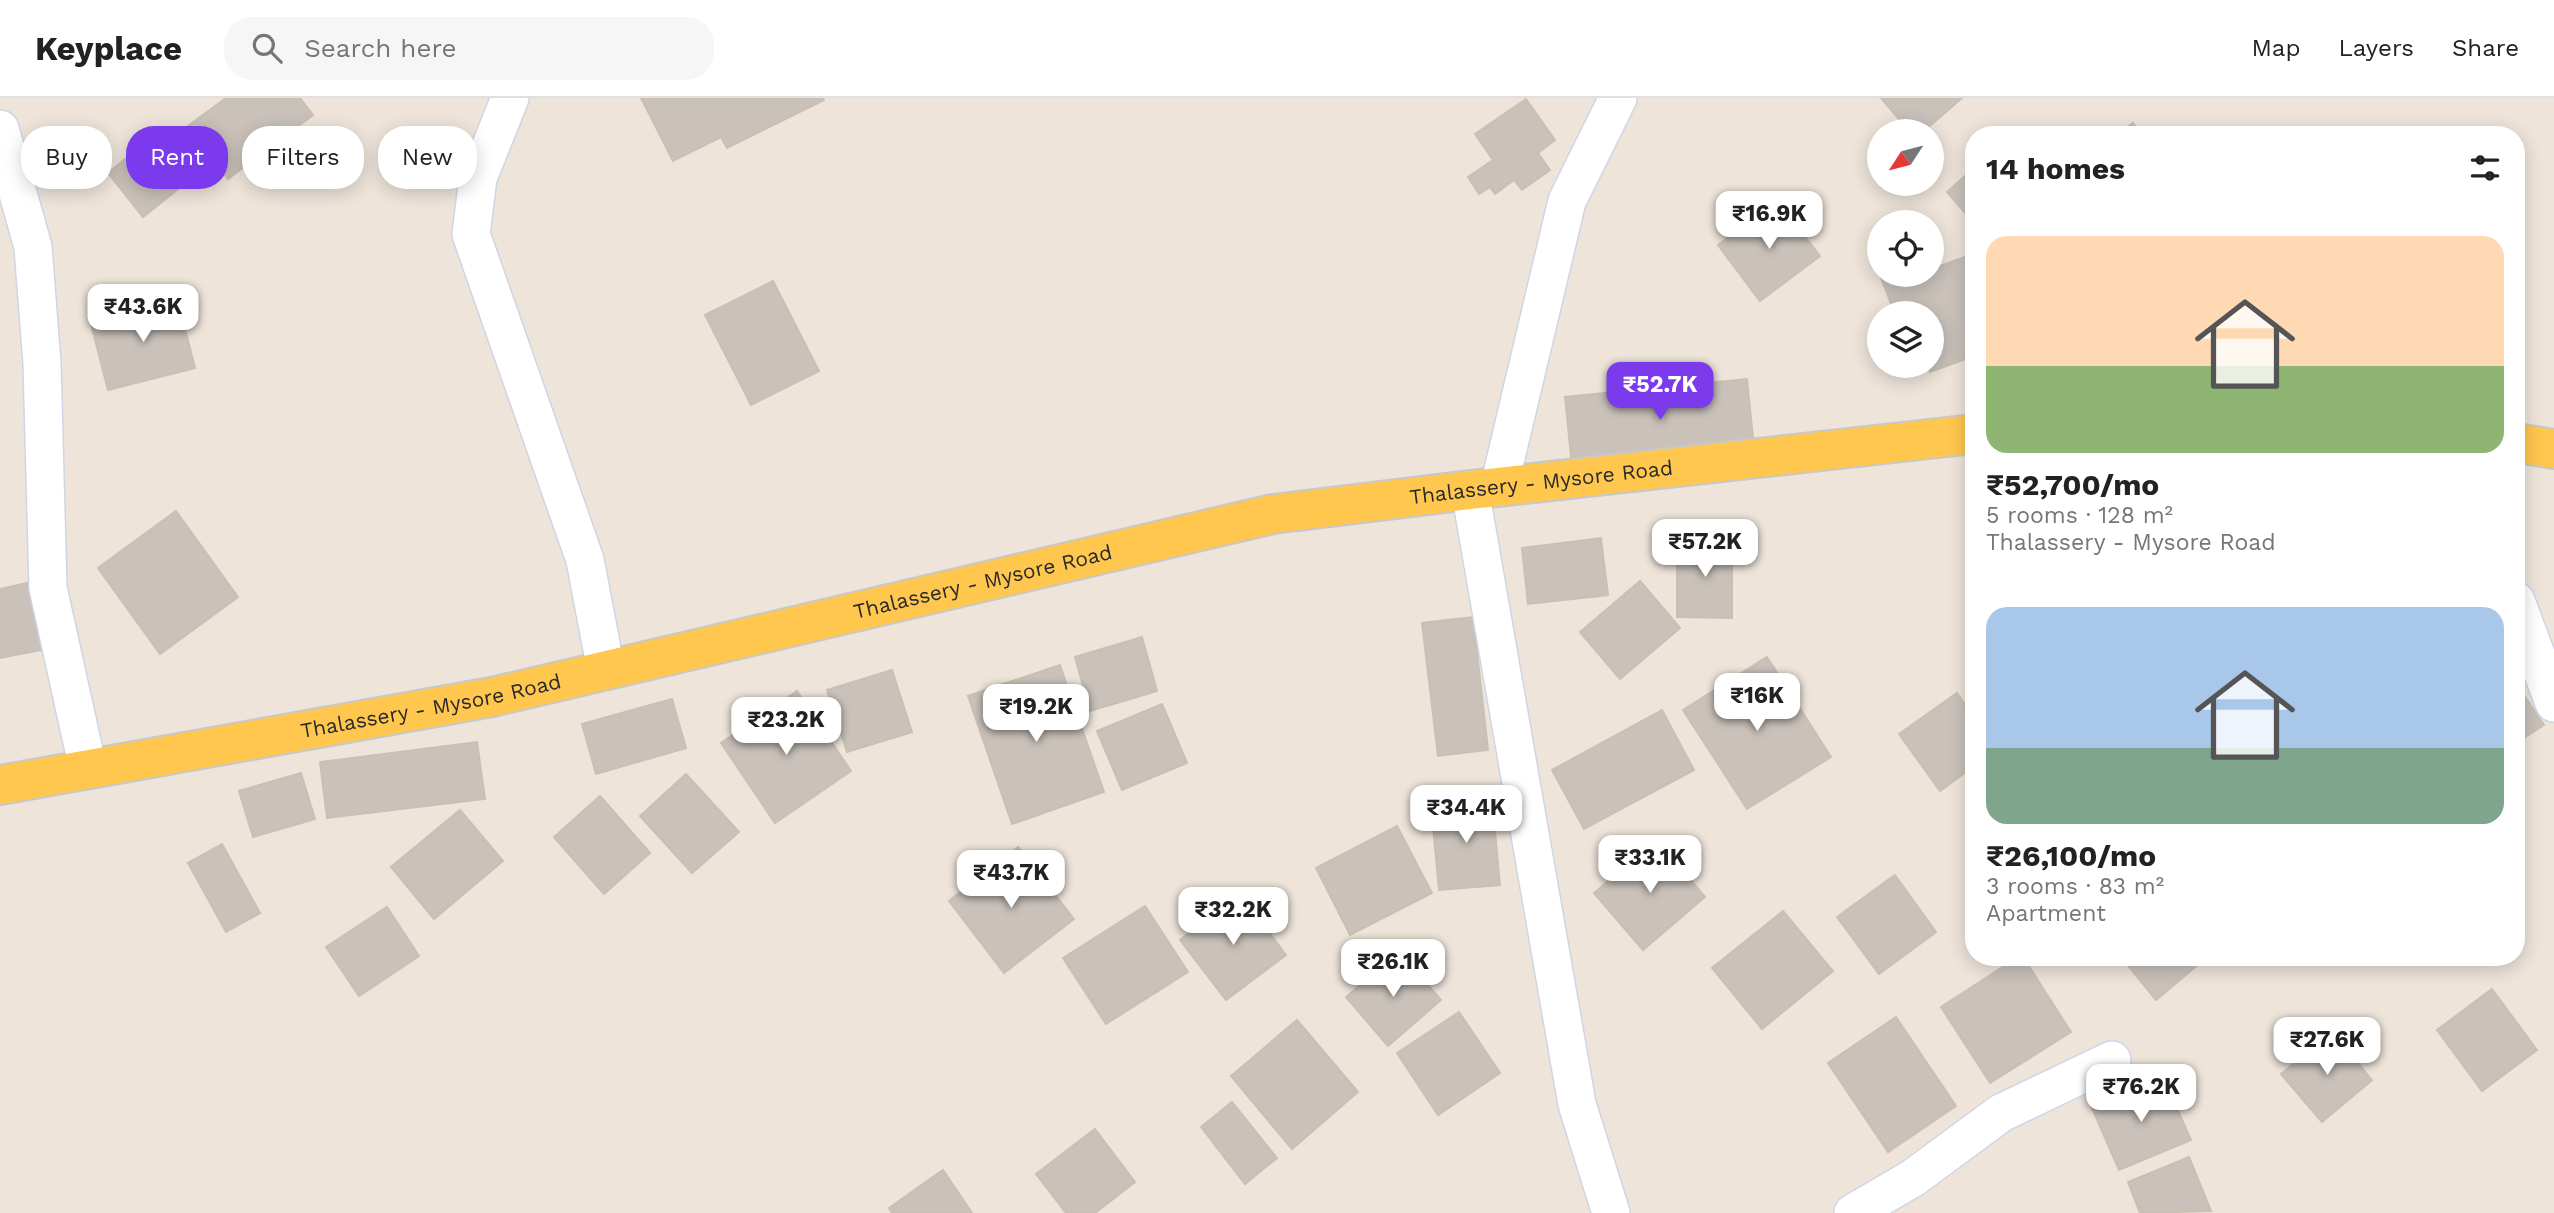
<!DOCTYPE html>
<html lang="en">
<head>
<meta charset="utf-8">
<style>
	body { margin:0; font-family:"Work Sans",sans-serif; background:#f6f6f6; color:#222; height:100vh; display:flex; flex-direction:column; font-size:26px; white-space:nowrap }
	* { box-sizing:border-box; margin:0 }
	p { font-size:23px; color:#767676 }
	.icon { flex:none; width:38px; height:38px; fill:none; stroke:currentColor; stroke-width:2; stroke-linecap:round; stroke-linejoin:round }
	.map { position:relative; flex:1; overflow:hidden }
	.details { position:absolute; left:1965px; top:28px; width:560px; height:840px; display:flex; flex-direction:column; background:#fff; border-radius:28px; box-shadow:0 4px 18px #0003 }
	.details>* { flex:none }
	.top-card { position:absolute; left:21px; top:28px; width:665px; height:63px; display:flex; gap:14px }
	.needle { width:46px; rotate:234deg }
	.tools { position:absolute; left:1867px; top:21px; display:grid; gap:14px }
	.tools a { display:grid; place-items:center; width:77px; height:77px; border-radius:50%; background:#fff; box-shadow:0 4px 18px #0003; font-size:35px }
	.price { position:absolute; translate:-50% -60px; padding:0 16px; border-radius:14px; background:#fff; color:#222; font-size:23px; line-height:46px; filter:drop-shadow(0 2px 4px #0008) }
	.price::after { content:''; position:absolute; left:50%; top:42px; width:21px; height:16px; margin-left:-10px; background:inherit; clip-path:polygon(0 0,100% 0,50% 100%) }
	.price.current { background:#7c3aed; color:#fff }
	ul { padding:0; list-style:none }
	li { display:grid; align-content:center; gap:14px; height:371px; padding:0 21px }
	li span { display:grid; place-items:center; height:217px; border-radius:21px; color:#555 }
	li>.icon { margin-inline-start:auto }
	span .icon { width:126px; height:126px; fill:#fffc; stroke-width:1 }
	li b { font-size:30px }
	h2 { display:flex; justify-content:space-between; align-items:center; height:84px; padding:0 21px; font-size:30px }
	.chip { padding:0 24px; border-radius:28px; background:#fff; box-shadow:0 4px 18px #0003; font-size:24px; line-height:63px }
	.chip.current { background:#7c3aed; color:#fff }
	header { display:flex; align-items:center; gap:42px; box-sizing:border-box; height:98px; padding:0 35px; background:#fff; border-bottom:2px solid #e0e0e0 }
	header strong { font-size:33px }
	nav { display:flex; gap:38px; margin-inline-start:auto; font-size:24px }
	.search { width:490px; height:63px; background:#f6f6f6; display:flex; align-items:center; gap:18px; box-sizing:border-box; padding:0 24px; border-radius:28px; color:#767676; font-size:26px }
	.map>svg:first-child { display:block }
	.building { fill:#c9c1ba; stroke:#c9c0b3; stroke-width:2 }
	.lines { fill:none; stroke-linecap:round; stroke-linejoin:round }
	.street-casing { stroke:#cfd5e5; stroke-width:40 }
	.primary-casing { stroke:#c8c8c8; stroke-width:42 }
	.street { stroke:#fff; stroke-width:37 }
	.primary { stroke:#ffc74e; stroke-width:38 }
	.labels { text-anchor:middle; stroke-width:6; stroke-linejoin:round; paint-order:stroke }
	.street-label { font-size:21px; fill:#2a2a2a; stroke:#fff }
</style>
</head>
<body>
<header>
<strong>Keyplace</strong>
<div class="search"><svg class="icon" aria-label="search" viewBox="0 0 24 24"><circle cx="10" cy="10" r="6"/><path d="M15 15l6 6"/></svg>Search here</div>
<nav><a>Map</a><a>Layers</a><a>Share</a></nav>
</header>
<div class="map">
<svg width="2554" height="1115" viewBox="0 0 2554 1115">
	<rect width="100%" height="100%" fill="#eee4da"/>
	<g class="building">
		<path d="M226,0h74l13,17 -85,64 -40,-53z"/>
		<path d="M641,0h182l1,2 -97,48 -6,-11 -48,24z"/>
		<path d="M1881,0h81l-38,33h-15z"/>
		<path d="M1526,1l29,41 -17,13 12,17 -28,20 -8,-10 -19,14 -5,-7 -11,7 -11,-17 25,-17 -18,-26z"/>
		<path d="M2133,25l8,12h-24z"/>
		<path d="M162,31l36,44 -55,44 -35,-44z"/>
		<path d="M1974,70v55l-27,-31z"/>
		<path d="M1777,103l43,55 -60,45 -42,-56z"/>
		<path d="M1970,157l4,13v88l-44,16 -2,-6h4v-53h-23l-3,-7 -12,5 -14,-36h52v-6z"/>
		<path d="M773,183l46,90 -68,34 -46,-90z"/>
		<path d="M177,199l18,71 -87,22 -18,-70z"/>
		<path d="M1747,281l7,69 -182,18 -7,-69z"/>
		<path d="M176,413l62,86 -78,57 -62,-86z"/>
		<path d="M1601,440l7,57 -80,9 -6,-56z"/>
		<path d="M1677,442h55v78l-55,-1z"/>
		<path d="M1640,483l40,47 -60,51 -40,-47z"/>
		<path d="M32,484l14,67 -46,9v-69z"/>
		<path d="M1473,519l15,133 -50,6 -16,-133z"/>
		<path d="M1142,539l15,54 -67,20 -15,-54z"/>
		<path d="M1767,559l64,100 -84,52 -64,-99z"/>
		<path d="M1060,567l44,127 -92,32 -44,-128z"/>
		<path d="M892,572l20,62 -65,20 -20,-62z"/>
		<path d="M2516,585l28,42 -28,18z"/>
		<path d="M797,593l54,80 -76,52 -54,-80z"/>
		<path d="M1957,595l17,24v49l-34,25 -41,-57z"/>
		<path d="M672,601l14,49 -90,26 -14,-50z"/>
		<path d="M1162,606l25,59 -65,27 -25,-59z"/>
		<path d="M1662,612l32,60 -110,59 -32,-59z"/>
		<path d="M477,644l8,57 -158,19 -7,-56z"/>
		<path d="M301,675l14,46 -62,18 -14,-46z"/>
		<path d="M686,676l53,58 -47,41 -52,-57z"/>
		<path d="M600,698l50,57 -46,41 -50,-57z"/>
		<path d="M1492,702l8,85 -61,5 -8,-85z"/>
		<path d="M460,712l43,51 -69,58 -43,-52z"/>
		<path d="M1397,728l35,67 -82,42 -34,-67z"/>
		<path d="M1656,742l49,57 -62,53 -49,-57z"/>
		<path d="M222,746l38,69 -34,19 -38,-69z"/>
		<path d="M1018,749l56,72 -70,54 -55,-72z"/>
		<path d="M1895,777l41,57 -57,42 -42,-57z"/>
		<path d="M1240,796l46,61 -60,45 -46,-60z"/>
		<path d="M1145,808l43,66 -82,52 -43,-66z"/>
		<path d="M387,809l32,49 -60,40 -33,-49z"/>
		<path d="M1783,813l50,60 -71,58 -50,-61z"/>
		<path d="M1399,854l42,48 -53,46 -42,-49z"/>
		<path d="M2018,859h5l48,75 -81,51 -49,-76z"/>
		<path d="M2121,859h86l-51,43z"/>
		<path d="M2492,891l45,61 -55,41 -45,-61z"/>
		<path d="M1459,914l41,61 -62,42 -41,-62z"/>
		<path d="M1896,919l60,89 -68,46 -60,-89z"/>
		<path d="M1297,922l61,72 -66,57 -61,-73z"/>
		<path d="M2332,934l40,48 -50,42 -41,-48z"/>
		<path d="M2163,979l28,63 -72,30 -27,-62z"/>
		<path d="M1232,1004l45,56 -32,26 -44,-57z"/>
		<path d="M1095,1031l40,53 -40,31h-29l-30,-39z"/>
		<path d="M2189,1059l22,54 -71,2 -12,-31z"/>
		<path d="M943,1072l29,43h-80l-3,-5z"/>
	</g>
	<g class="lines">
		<defs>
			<g id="street">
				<path d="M510,0l-32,80 -7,56 114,326 21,110"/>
				<path d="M0,31l33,118 9,116 6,225 40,181"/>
				<path d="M1499,389l68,-286 51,-103"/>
				<path d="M1470,392l107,614 34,109"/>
				<path d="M2516,503l38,102"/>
				<path d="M1853,1115l60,-35 88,-65 111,-53"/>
			</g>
			<g id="primary">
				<path d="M2516,345l38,6"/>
				<path id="s1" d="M0,687l492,-88 781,-183 197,-24 504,-56"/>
			</g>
		</defs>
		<use href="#street" class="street-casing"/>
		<use href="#primary" class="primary-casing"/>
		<use href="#street" class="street"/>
		<use href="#primary" class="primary"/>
	</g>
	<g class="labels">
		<g class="street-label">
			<text dy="7" stroke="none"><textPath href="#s1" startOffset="1572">Thalassery - Mysore Road</textPath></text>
			<text dy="7" stroke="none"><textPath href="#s1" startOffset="1004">Thalassery - Mysore Road</textPath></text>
			<text dy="7" stroke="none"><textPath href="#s1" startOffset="438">Thalassery - Mysore Road</textPath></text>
		</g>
	</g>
</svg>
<div class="tools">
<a><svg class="needle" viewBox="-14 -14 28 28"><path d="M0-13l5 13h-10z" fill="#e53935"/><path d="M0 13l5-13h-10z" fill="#767676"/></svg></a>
<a><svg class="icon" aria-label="locate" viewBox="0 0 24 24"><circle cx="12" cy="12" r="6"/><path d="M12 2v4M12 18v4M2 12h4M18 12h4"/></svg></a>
<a><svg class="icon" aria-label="layers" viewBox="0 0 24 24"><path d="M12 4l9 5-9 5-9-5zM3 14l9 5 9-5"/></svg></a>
</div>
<b class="price" style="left:1769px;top:153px">₹16.9K</b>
<b class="price" style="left:143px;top:246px">₹43.6K</b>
<b class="price current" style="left:1660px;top:324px">₹52.7K</b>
<b class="price" style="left:1705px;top:481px">₹57.2K</b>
<b class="price" style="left:1757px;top:635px">₹16K</b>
<b class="price" style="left:1036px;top:646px">₹19.2K</b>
<b class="price" style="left:786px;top:659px">₹23.2K</b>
<b class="price" style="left:1466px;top:747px">₹34.4K</b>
<b class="price" style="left:1650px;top:797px">₹33.1K</b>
<b class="price" style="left:1011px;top:812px">₹43.7K</b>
<b class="price" style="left:1233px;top:849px">₹32.2K</b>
<b class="price" style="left:1393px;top:901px">₹26.1K</b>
<b class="price" style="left:2327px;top:979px">₹27.6K</b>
<b class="price" style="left:2141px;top:1026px">₹76.2K</b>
<div class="top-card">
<a class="chip">Buy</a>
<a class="chip current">Rent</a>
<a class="chip">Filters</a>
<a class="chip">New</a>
</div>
<section class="details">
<h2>14 homes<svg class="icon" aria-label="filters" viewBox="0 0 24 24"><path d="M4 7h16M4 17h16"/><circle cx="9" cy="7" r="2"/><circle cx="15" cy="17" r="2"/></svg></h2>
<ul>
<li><span style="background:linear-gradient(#ffd9b3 60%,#8fb573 0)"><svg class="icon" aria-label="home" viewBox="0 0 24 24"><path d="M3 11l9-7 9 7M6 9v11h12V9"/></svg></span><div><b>₹52,700/mo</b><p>5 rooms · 128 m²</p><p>Thalassery - Mysore Road</p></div></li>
<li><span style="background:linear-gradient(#a9c7e8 65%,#7fa58c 0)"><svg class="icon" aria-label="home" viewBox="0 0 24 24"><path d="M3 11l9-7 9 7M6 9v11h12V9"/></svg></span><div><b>₹26,100/mo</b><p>3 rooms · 83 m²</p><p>Apartment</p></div></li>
</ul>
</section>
</div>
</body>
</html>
